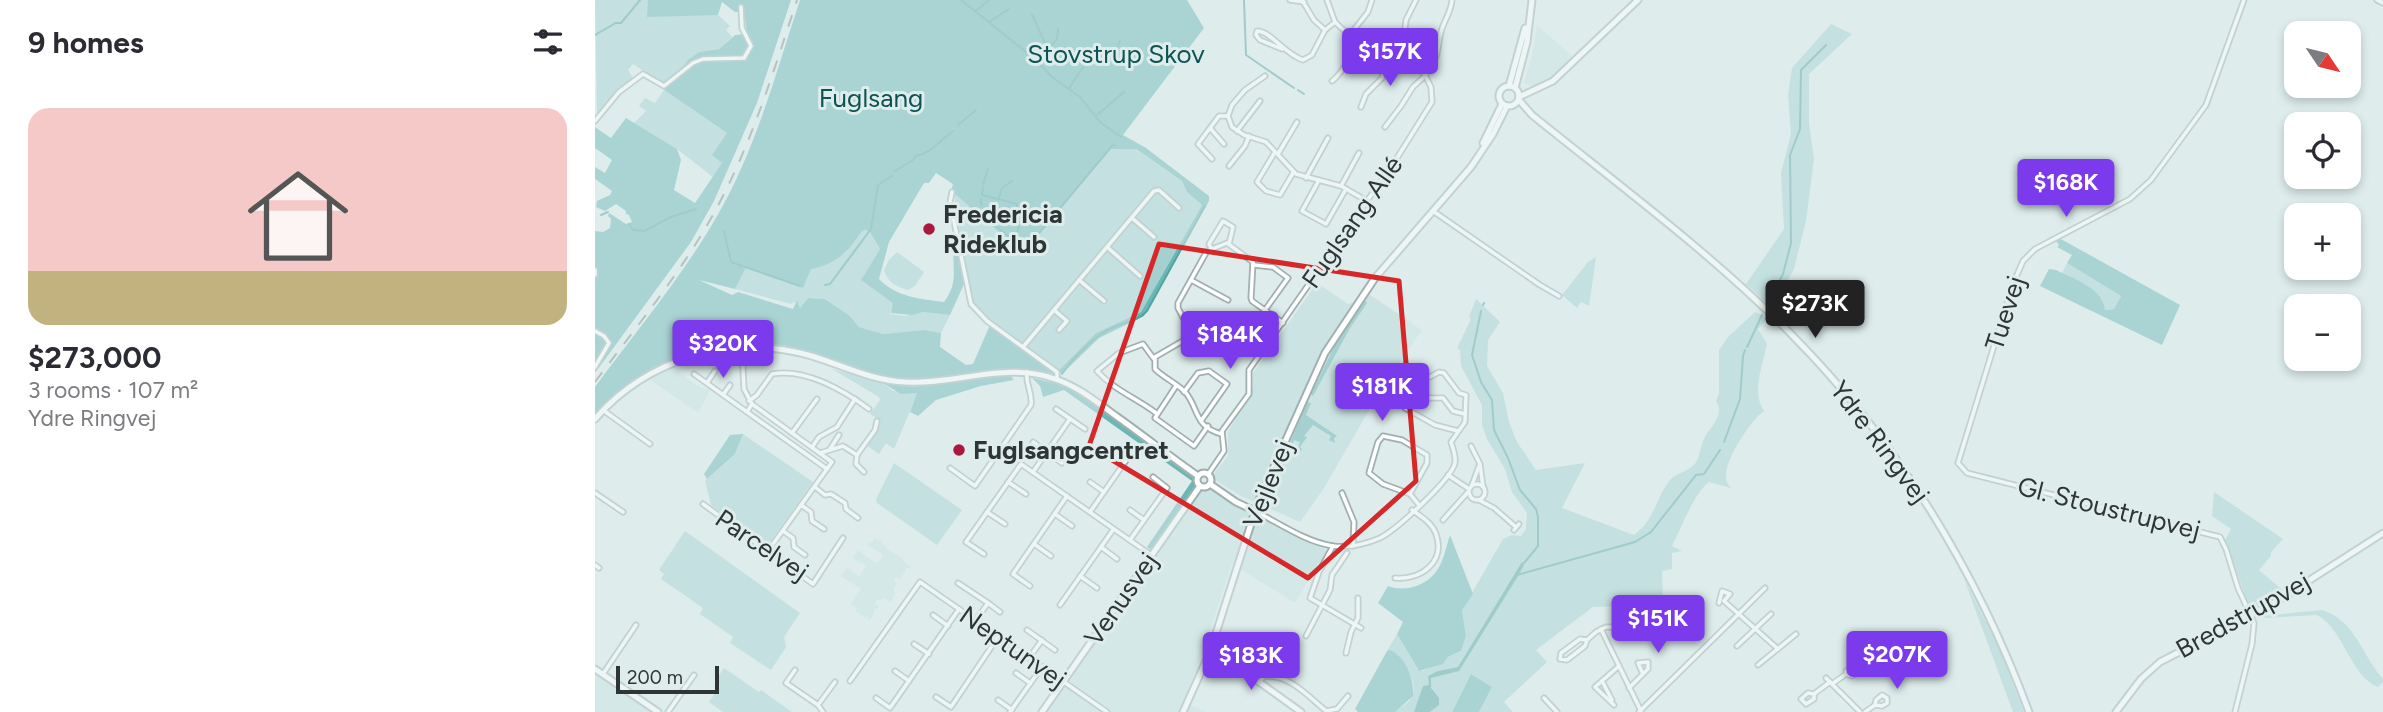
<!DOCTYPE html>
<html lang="en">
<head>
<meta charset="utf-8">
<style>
	body { margin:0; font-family:Figtree,sans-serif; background:#f2f2f3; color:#2b2b33; height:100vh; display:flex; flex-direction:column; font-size:26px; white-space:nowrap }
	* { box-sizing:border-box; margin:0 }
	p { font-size:23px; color:#7c7c81 }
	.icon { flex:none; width:38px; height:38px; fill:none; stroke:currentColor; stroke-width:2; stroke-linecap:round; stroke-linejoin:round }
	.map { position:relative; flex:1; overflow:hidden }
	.drawer { display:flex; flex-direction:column; background:#fff; width:595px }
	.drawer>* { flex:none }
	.needle { width:46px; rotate:125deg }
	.controls { position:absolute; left:1689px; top:21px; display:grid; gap:14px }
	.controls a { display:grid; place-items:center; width:77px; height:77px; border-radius:14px; background:#fff; box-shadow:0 4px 10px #0003; font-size:35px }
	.scale { position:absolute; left:21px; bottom:18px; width:103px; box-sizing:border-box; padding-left:7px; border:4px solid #2f3534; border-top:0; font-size:19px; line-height:24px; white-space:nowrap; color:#2f3534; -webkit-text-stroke:5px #deecec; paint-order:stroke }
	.price { position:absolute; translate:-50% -60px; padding:0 16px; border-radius:7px; background:#7c3aed; color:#fff; font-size:23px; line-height:46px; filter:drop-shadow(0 2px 4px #0008) }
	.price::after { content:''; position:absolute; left:50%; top:42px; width:21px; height:16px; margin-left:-10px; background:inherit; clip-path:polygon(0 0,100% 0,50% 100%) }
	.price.on { background:#222; color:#fff }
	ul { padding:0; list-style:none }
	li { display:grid; align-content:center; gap:14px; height:371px; padding:0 28px }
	li span { display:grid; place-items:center; height:217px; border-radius:21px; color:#555 }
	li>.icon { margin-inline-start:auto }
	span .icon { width:126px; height:126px; fill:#fffc; stroke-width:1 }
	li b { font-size:30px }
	h2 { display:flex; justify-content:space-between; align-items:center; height:84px; padding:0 28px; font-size:30px }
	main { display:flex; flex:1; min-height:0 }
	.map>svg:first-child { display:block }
	.built { fill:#cbe3e3 }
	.green { fill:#a4d1d0 }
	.forest { fill:#6ab7b6 }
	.water { fill:#56a3a2 }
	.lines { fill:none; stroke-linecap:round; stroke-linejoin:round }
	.stream { stroke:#56a3a2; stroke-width:2 }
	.street-casing { stroke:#a1afaf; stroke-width:7 }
	.secondary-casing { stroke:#a1afaf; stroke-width:9 }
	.street { stroke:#fff; stroke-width:3.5 }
	.secondary { stroke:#fff; stroke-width:5 }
	.rail { stroke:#848e8e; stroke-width:2; stroke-dasharray:12 12; stroke-linecap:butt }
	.marked { fill:none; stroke:#d62828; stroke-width:5; stroke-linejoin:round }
	.poi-dot { fill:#ac173d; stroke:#deecec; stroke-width:2.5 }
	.labels { text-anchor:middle; stroke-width:6; stroke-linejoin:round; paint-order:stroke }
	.park-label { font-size:26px; fill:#0e5353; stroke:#deecec }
	.poi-label { font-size:26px; font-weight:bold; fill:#2f3534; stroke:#deecec; text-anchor:start }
	.street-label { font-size:26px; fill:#2f3534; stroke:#deecec }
</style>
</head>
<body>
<main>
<section class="drawer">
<h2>9 homes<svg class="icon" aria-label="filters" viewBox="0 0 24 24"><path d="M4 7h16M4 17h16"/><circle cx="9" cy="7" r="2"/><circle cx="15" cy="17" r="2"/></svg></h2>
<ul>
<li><span style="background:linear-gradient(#f6c9c9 75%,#c2b280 0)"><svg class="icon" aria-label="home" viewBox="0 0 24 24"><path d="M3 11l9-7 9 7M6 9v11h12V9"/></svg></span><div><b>$273,000</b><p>3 rooms · 107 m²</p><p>Ydre Ringvej</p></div></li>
</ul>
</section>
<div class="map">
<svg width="1788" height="712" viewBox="0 0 1788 712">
	<rect width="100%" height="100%" fill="#deecec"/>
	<g class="built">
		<path d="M942,25l36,32 -26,25 -17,4 -6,-4 8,-27z"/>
		<path d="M722,283l31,21 22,-9 52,35 -43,63 -55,95 -24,34 -59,-26 -26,-16 -1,-6 14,-18v-24l25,-45v-14z"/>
		<path d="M80,367l18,16 9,5 9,1 -13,24 -48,-33z"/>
		<path d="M606,481l105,60 21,9 -32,53 -63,-39 -29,88 -19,49 21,11h-167z"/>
		<path d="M280,537l3,4 2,-2 3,3 -1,2 5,2 -1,2 16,10 4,6 6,2 -2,3 -3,-1 -7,12 -4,-3 -2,3 3,4 -3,4 1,6 -4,8 -7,-4 -3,3 -4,-2 -2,5 4,2 -2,3h-3l1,2 -5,10 -3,-2 4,-7 -5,6 -11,-7 2,-3 -7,-3 11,-16 -21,-13 7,-8 12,8 5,-7 2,-4 -14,-7 6,-8 18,13 4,-2 2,-7 -15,-9 2,-4 3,2z"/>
		<path d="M0,674l13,9 42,29h-55z"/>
	</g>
	<g class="green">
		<path d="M0,0h126l-3,15 12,11 -4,4 6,7 -13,12 -20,3 -15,21 -17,14 -34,-23 -5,6 5,8 -13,10 -23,28z"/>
		<path d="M1236,24l21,10 -43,40v50l5,35 -8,62 -12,48 -22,39 -26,-24 38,-55 -3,-56 10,-39 -3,-39 4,-27z"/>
		<path d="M69,90l63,43 -4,30 -10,14 -36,-28 -43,-26 12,-12 -7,-5 6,-8 10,5z"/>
		<path d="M539,148l48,33 5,11 15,13 -61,107 -45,21 -38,38c-25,-18 -77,-48 -89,-75l-15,-102 68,58 89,-103z"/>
		<path d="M270,230l5,2 10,17 -16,26 30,28 -4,11 15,2 18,-4 27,3 -9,18 -17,-3 -41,4 -24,-7 -9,-11 -25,-17 -17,-1 -8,10 -3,-7 -6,3 -56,-15 10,-22 58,20 8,-19c25,-3 38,-16 51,-37z"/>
		<path d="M302,252l27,20 -9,14 -7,4c-11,-3 -21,-8 -24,-20l5,-10z"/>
		<path d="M1001,257l-7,49 -8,-4 -4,6 -15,-13 26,-33z"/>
		<path d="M1472,263l54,33 -7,13 -10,1 -28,-30 -14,-7z"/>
		<path d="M881,299l24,23 -12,18 -1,26 16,27 6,29 8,20 19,28 49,-7 -23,45 72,27c22,-17 21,-36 36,-55 6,-7 17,-8 24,-15 6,-7 6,-17 10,-26 5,-11 22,-24 12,-38l3,-7v-44l10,-14 26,-24 12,6 -9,11 9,15c-4,21 -16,47 -3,67 -14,10 -36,45 -38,62 -1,6 1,10 5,15l-22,-6c-15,11 -28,47 -37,64l10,5 -10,2v16l-10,2 1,34 -70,2 -57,43 11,12 -43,40 9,10h-34l13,-25 -21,-13 -19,38h-22l6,-5 -6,-22 -7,6 -7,21h-21c5,-5 15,-9 17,-16 6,-15 -7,-30 -15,-42l-10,-3 10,-17 20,34 5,3 22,-8 4,-6 12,-5 6,-16 -4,-26 41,-71 9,-4 9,1 5,-7 1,-16 -15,-21 -7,-23 -18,-30 -5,-14v-20l-21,-39 -1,-16 -3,-2 14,-29 -2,-2z"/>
		<path d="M769,300l3,3 -17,25 -37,68 -2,-2 23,-47z"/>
		<path d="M237,369l49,13 12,9 25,1 -24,57 -8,-6 -7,11 -13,-9 12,-16v-10l-8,-5 10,-14 -1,-3z"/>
		<path d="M712,402l4,1 -5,12 31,21 -3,2 1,5 -6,-3 2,-4 -18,-11 -9,11 3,1 -7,10 2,2 -5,7 -2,-1 5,-13 -6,-2 -2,5 2,2 -1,4 -3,-1 -4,9 3,1h-3l-4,9 2,3 -4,-4z"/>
		<path d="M148,434l70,48 -43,60 -8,1 -51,-38 -6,-24 30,-27z"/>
		<path d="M299,463l68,47 -25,35 -60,-42 -1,-4z"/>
		<path d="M1619,492l69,47 -12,13v4l-12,14 27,23 -26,17 -6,-5 -5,1 -24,-66 6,-11 -19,-13z"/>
		<path d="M90,531l115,82 -16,24 2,10 -15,23 -41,-27 3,-6 -33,-23 3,-6 -42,-29 3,-5 -5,-4z"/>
		<path d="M1369,579l35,69 25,64h-11z"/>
		<path d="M1727,610c34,11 39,44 61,69v3l-5,5c-29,-12 -33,-57 -61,-72l-53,3 -2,-2z"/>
		<path d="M129,668l35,24 2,-2 31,22h-69l-14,-10 11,-16 -5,-5z"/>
	</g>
	<g class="forest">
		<path d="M53,0h143l-34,103 -43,98 -23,41 -96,131v-142l8,1 7,-4 1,-9 -3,-3 1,-3 17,11 6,-2 -3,-7 -3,-1v-3l-10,-7 -11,7 -9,-4 1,-6 13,-6 2,-4 -17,-12v-12l10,6 7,-13 -17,-12v-21l16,11 15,-20 51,31 4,11 -7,30 21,13 27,-40 -10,-8 15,-22 -63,-43 20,-17 -3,-3 7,-10 11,-8 20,-3 16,-14 12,-1 -3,-22h-9l-13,-10 -4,13 -71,2z"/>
		<path d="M205,0h387l17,28 -81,107 23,13 63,48v5l-65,115 -45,22 -37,36 -4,-3 38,-38 45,-21 61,-107 -15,-13 -5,-11 -46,-32h-25l-89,103 -71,-61 2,-7 -17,-11 -7,10h-5l-35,59 -10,37c17,18 42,20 65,23 16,-22 7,-33 10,-57l3,1 7,38 -14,31 -27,-3 -11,3 -21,-2 2,-10 -32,-23 19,-31 -10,-17 -5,-2 -3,1c-13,21 -27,34 -51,38l-8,19 -57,-21 -11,22 -36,-9 33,15 6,-3 55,17 4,-9 3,8 8,-10 17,1 25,17 9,11 24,7 41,-4 17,3 -1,14 26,18 7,-1 17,-39 66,49c-58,-15 -95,8 -149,5 -35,-2 -69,-20 -103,-29 -74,-21 -158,8 -209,64v-27c51,-69 110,-137 145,-216 25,-55 41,-114 60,-171z"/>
		<path d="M1464,238l121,67 -18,40 -122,-59 9,-17 7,1c18,9 47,18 49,40l9,-1 7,-13 -54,-33 5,-8 -15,-8 2,-2 -4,-5z"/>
		<path d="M415,375l4,5 -33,6 -45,14 -18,16 -8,-4 7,-19 -16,1 -20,-12 31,5z"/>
		<path d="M437,378l31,7 20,11 110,82 2,8 -44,64 -4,-3 45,-66 -128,-91 -21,7 -3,-11z"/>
		<path d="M148,434l-8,20 -28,25 -3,-5 26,-39z"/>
		<path d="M855,535l23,59 -11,16 4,26 -5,15 -13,6 -5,7 -24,7 -22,-37 6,-12 -25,-19 10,-17c15,6 36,1 47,-13 8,-9 11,-26 15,-38z"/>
		<path d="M795,650c16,7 24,29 23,46l-18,16h-37l-3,-3 32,-58z"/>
		<path d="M876,674l21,13 -13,25h-27z"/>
	</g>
	<path class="water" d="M927,562l2,3 -6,11 -59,95 -28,7v10l8,10v7l-9,7h-16l9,-26 6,-1 -1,-9 10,-5 20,-4z"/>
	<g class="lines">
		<g class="stream">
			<path d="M366,0l74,59 17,18 28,20 20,25 21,15"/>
			<path d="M649,0l2,55 48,33"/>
			<path d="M381,11l13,-11"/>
			<path d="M437,14l15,34"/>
			<path d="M394,22l20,-13"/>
			<path d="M20,23h6l19,-23"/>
			<path d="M0,35l19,-11"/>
			<path d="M498,53l11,5h8l8,-17"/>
			<path d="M496,56l6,-9"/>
			<path d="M442,60l20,-21 1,-10"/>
			<path d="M474,88l19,-28"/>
			<path d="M703,90l6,4"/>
			<path d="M502,115l27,-23"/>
			<path d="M363,125l18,-15"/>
			<path d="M300,171l18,-11 3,-4c15,-3 25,-16 37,-25"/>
			<path d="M388,184l5,-15"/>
			<path d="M388,187l-1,8 35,9v3"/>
			<path d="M404,198l3,-10 10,-7"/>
			<path d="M386,205v-6"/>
			<path d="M378,207l52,43 87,-104 3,-1"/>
			<path d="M421,211l3,14 -3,13"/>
			<path d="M6,215l7,-3"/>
			<path d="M34,224l4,6 11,1 27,-14 25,-8"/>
			<path d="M129,231l7,31 11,4"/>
			<path d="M150,267l55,19"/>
			<path d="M230,285l5,-1 41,-55 7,-44 14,-9"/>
			<path d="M1173,303l15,-29 8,-31 -1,-88 10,-26 1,-59 25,-25"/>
			<path d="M888,305l1,-2"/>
			<path d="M886,311l-9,44 9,27 11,18 2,30 14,28 12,32 16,19 2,8v29l-14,17"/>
			<path d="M1152,347l15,-32"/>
			<path d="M467,374c10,-15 34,-40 50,-46 12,-6 25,-6 35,-17l58,-105"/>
			<path d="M1129,442l16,-43 3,-43 2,-6"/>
			<path d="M922,575l118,-33 16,-10 45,-57 8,-1 16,-24"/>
		</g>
		<defs>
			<g id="street">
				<path d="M695,0l14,2"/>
				<path d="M707,0l12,20 11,10"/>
				<path d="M1782,0l6,3"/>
				<path d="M754,36l19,-24 4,-12"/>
				<path d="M687,49l-22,-9 -4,-5 1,-4c14,0 27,23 46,29l9,-5 13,-25 10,-8"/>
				<path d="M803,59l5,-15 3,-24 10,-20"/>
				<path d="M829,73c17,-16 12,-22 17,-41 3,-12 10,-19 11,-32"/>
				<path d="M670,76l-20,14 -13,15 -4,11 4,11 12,8 22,7 30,32 45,12 26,15"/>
				<path d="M737,81c11,-8 19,-26 27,-37"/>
				<path d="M766,107l5,-13 16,-16 7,-22"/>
				<path d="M0,121l24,-29 24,-18 21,12 29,-23 10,-4 41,-1 7,-12 -9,-18 -1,-21"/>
				<path d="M790,127l16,-21 12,-19 13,-12"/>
				<path d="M615,128l14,16"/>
				<path d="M642,131l23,-30"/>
				<path d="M680,152l-18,30 9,9 14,4 13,-22"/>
				<path d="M683,154l19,-32"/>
				<path d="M617,159l-14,-15 21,-28h9"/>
				<path d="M634,166l16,-20 4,-10"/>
				<path d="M711,178l22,-40"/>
				<path d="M724,180l-17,31 24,13 20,-35"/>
				<path d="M746,186l18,-33"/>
				<path d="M357,192l-2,10 21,102 16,17 70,51v7"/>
				<path d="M838,211l107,74 19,11"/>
				<path d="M537,218l22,19"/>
				<path d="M512,247l33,29"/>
				<path d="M616,248l-2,-4 14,-23 10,6 -4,17"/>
				<path d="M659,265l19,2 15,11 -23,32"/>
				<path d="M0,270v5"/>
				<path d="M484,280l25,21"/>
				<path d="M596,280l37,20"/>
				<path d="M459,310l13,11 -8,9"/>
				<path d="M0,331l9,5 5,7 -14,24"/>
				<path d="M598,335l-38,22v12c9,9 23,15 31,24 13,16 8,34 36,41"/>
				<path d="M601,342l-18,-34v-5l29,-52 20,-8 26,19 -2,36 1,3 31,22"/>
				<path d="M428,347l131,-156 5,-1 20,18"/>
				<path d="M147,348l2,41 8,15 80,58 -64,89"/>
				<path d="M559,359l-11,-15 -24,9 -22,18c17,19 39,27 59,42"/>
				<path d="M99,374l53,38 5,-8"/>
				<path d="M112,383l8,-12"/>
				<path d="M581,386l-21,32 39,28 14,-20"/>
				<path d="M589,392l14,-19 11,-2 18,13 -26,37"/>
				<path d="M128,395l7,-10"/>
				<path d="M154,401l8,-6 15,-21c34,-6 71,16 97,35"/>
				<path d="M810,408l30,17 23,6"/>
				<path d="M461,409l29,20"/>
				<path d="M8,410l47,34"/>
				<path d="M152,412l80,57"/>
				<path d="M197,433l25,-34"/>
				<path d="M438,442l29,21"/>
				<path d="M876,446l9,18 3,23"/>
				<path d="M217,447l7,-10 18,-10 18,-28"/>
				<path d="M235,449l9,-14"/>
				<path d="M225,453l23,-7 14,9 -1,9 8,8"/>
				<path d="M262,455l18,-25 2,-9"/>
				<path d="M355,468l25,18 56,-81c2,-12 -6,-21 -4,-33"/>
				<path d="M438,472l37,-53"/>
				<path d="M614,473l15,-22 -2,-20 27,-37v-24l148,-212 35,-56 -1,-15 -7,-14 -14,-10 -46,-17 -10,-6 -19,-18 -8,-22"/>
				<path d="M853,475l21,14"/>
				<path d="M413,482l18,12"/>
				<path d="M495,482l14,10"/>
				<circle cx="882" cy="492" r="8"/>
				<path d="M877,485l7,-19"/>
				<path d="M220,487l10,8 6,-1 14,9 1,6 12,9"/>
				<path d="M0,493l28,19"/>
				<path d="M747,493l12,29 -1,24"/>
				<path d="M815,494l-27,-10 -14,-11 9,-31 5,-6 19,4 25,15v8l-17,31 9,11"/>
				<path d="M884,500l15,8 22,19"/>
				<path d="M108,504l110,80 30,-46"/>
				<path d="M206,505l10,7 1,9 12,8"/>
				<path d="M535,510l14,10"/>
				<path d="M660,511c24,12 51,31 78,35 16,2 33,-2 47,-8 16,-8 71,-58 75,-75 1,-8 -2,-14 -4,-21l14,-20 1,-27 -7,-2 -15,-20 -5,-1 -9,5 -16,-6 -6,4 -2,8 4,6 19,9h14l10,13 12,3"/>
				<path d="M392,512l18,12"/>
				<path d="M495,512l37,-53 -14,-10"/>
				<path d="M460,514l17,12"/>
				<path d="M848,520l25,-28"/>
				<path d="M919,530l5,-6"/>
				<path d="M188,531l10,7 1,9 11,8"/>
				<path d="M535,540l37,-52 -14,-11"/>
				<path d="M439,544l17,12"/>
				<path d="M738,546l-14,26 -9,26 51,30"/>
				<path d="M506,547l16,12"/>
				<path d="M389,554l-18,-12 55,-78 130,91"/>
				<path d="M0,565l4,3"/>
				<path d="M485,576l17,12"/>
				<path d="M800,578c25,2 51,-15 41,-44 -4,-11 -14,-17 -24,-24"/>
				<path d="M363,583l30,20 -12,17"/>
				<path d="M435,586l-17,-12 54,-78"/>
				<path d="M393,603l12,9"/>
				<path d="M1124,603l3,-12 8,3 -6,7 54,48"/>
				<path d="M465,605l53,-75"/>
				<path d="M338,615l15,11"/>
				<path d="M1006,629l40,82"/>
				<path d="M432,630l28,20"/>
				<path d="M711,636l24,-46 2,-15 15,-22"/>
				<path d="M992,640l-7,-1 -19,14 -1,6 7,1 18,-14 2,-6 9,-8 10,-5h11l2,3 28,-1 1,-3 -1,-2 -28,1 -2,2"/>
				<path d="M319,644l15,10"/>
				<path d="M1142,646l34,-32"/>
				<path d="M751,653l5,-21 7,-14v-20"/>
				<path d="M434,658l13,-18"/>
				<path d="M1163,665l38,-31"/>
				<path d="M200,670l-9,13 32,22 5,7"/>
				<path d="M300,671l14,10"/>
				<path d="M421,673l14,10"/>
				<path d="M8,674l33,-49"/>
				<path d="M1231,678l34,34"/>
				<path d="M255,681l70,-99 187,130"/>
				<path d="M1007,681l10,19"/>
				<path d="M665,682l3,-5c24,-5 46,20 63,34l11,-2 11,-13"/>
				<path d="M1237,684l14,-10 6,2 9,-7 -4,-5 -11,7v3"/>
				<path d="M1034,688l19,-19v-7l-10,1 5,11"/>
				<path d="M1219,694v5l-8,5 -5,-5 7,-6 6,1 16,-12"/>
				<path d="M341,697l15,10 47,-70"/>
				<path d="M281,698l14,10 69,-99"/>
				<path d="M949,698l13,14"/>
				<path d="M403,700l14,10"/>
				<path d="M223,705l17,-23"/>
				<path d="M1019,705l-19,-18 24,-21"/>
				<path d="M73,712l26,-37"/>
				<path d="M415,712l32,-45"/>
				<path d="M1044,712l126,-124"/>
				<path d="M1270,712l10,-7 1,-5 6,-5 5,3v5l-5,3 -7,-1"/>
				<path d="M1640,712l17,-68 2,-21 -16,-35 -12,-39 -6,-12 -253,-64 -9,-10 55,-179 10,-23 12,-12 95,-50 21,-19 55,-75 38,-105"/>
			</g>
			<g id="secondary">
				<circle cx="914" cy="96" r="10"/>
				<path d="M914,86l16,-58"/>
				<path d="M920,88l12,-46 5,-42"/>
				<path d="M924,97l34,-16 85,-81"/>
				<path d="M924,100l13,15c88,71 180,139 259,219 106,107 186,237 238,378"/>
				<path d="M888,143l19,-39"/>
				<path d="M0,419c52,-60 136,-85 213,-64 32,9 64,26 97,27 52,3 102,-22 153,-2 22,8 40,23 58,36 28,20 55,41 82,60"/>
				<circle cx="609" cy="480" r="7"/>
				<path d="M615,484l26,18 19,9"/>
				<path d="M614,655l32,14 60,43"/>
				<path d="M0,669l63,43"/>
				<path d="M447,712l158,-226"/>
				<path d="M588,712l27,-60 48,-150 67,-149 50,-75 96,-111 22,-33 14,-28"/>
				<path d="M1521,712l25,-33 19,-17 114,-59 109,-70"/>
			</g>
		</defs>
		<use href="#street" class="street-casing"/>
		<use href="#secondary" class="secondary-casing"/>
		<use href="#street" class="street"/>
		<use href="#secondary" class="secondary"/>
		<path class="rail" d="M0,382c41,-55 86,-109 119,-169 37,-67 59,-140 83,-213"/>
	</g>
	<path d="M0 0H1788V712H0ZM564,244l240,37 17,200 -108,97 -219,-132z" fill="#deecec" fill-opacity=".55" fill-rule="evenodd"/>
	<path class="marked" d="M564,244l240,37 17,200 -108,97 -219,-132z"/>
	<g class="poi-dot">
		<circle cx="334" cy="229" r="7"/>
		<circle cx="364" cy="450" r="7"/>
	</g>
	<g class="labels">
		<g class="park-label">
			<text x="521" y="63">Stovstrup Skov</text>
			<text x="276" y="107">Fuglsang</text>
		</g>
		<g class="poi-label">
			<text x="348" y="223">Fredericia<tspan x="348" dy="30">Rideklub</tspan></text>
			<text x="378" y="459">Fuglsangcentret</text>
		</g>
		<g class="street-label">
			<text transform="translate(757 222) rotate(-55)" y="9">Fuglsang Allé</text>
			<text transform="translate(1410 313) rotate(-72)" y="9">Tuevej</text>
			<text transform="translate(1285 442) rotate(53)" y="9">Ydre Ringvej</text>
			<text transform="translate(673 484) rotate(-68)" y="9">Vejlevej</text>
			<text transform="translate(1514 508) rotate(14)" y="9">Gl. Stoustrupvej</text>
			<text transform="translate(167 545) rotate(34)" y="9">Parcelvej</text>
			<text transform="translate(526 599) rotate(-55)" y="9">Venusvej</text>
			<text transform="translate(1648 615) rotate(-29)" y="9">Bredstrupvej</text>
			<text transform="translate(418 647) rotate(35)" y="9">Neptunvej</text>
		</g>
	</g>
</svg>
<div class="controls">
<a><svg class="needle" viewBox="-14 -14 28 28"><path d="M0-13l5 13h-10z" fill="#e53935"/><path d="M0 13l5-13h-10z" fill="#7c7c81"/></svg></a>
<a><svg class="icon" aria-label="locate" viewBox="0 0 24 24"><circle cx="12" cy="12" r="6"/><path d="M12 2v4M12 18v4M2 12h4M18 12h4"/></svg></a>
<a>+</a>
<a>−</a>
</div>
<div class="scale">200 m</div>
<b class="price" style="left:795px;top:88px">$157K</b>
<b class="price" style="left:1471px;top:219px">$168K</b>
<b class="price on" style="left:1220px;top:340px">$273K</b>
<b class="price" style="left:635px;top:371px">$184K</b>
<b class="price" style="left:128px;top:380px">$320K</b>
<b class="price" style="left:787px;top:423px">$181K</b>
<b class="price" style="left:1063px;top:655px">$151K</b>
<b class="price" style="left:1302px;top:691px">$207K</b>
<b class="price" style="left:656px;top:692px">$183K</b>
</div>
</main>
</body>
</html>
